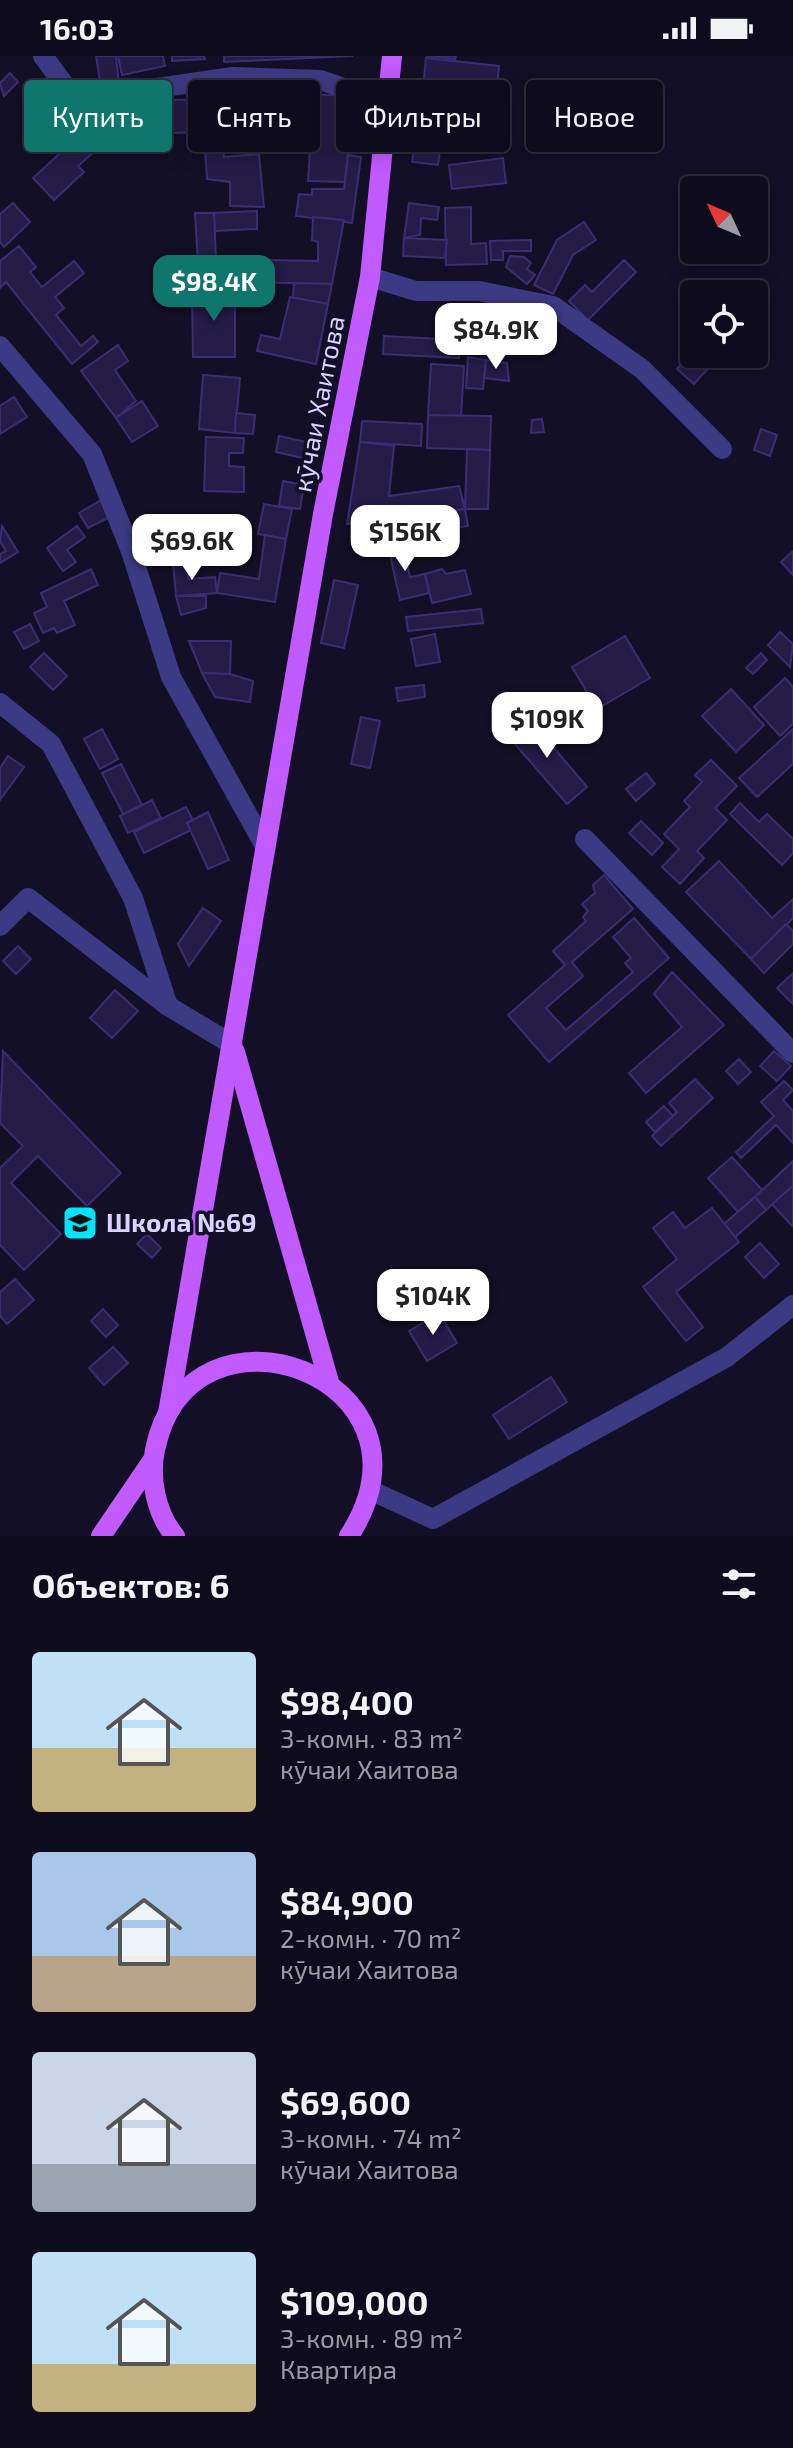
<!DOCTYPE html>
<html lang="ru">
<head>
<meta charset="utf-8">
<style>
	body { margin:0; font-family:"Exo 2",sans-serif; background:#171425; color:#f1f3f6; height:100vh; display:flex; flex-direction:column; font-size:30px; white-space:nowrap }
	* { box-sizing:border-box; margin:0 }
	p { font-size:26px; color:#9b9ba3 }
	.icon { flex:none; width:44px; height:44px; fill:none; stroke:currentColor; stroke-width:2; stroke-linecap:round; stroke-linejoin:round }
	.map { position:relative; height:1480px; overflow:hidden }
	.sheet { display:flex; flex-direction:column; background:#0e0b1c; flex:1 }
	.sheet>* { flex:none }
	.guide { position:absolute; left:24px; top:24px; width:746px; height:72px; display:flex; gap:16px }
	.needle { width:52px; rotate:314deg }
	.buttons { position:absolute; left:680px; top:120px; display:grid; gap:16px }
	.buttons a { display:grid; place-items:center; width:88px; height:88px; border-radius:8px; background:#0e0b1c; box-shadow:0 4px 20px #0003,0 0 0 2px #2e2b3b; font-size:40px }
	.price { position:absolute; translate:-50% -68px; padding:0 18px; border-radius:16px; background:#fff; color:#222; font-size:26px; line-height:52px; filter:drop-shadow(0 2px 4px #0008) }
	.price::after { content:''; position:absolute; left:50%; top:48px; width:24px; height:18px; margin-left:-12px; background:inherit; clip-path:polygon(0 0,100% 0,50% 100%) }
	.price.active { background:#0f766e; color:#fff }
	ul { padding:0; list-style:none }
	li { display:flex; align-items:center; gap:24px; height:200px; padding:0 32px }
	li span { display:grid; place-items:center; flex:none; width:224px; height:160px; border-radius:8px; color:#555 }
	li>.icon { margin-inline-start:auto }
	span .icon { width:96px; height:96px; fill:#fffc; stroke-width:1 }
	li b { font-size:34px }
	h2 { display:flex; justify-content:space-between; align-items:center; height:96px; padding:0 32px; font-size:34px }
	.pill { padding:0 28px; border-radius:8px; background:#0e0b1c; box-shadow:0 4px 20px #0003,0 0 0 2px #2e2b3b; font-size:28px; line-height:72px }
	.pill.active { background:#0f766e; color:#fff }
	.status { display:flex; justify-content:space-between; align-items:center; height:56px; padding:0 40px; background:#0e0b1c; direction:ltr }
	.status svg { height:22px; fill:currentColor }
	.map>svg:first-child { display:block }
	.building { fill:#241b47; stroke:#3b2d73; stroke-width:2 }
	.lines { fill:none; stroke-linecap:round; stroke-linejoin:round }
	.minor { stroke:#3d3a85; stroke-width:20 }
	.primary { stroke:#c25bff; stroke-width:20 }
	.labels { text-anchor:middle; stroke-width:7; stroke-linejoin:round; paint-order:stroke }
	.street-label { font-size:26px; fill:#d9d4ff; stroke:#130f26 }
	.poi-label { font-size:26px; font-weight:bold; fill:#d9d4ff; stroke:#130f26; text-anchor:start }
</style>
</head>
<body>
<div class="status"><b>16:03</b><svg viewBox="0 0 49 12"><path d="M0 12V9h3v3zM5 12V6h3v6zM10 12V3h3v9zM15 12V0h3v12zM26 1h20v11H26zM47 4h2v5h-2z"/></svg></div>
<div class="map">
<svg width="793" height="1480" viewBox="0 0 793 1480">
	<rect width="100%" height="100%" fill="#130f26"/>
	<g class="building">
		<path d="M96,0h20l3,28 -18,3z"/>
		<path d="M118,0h45l2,10 -43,9z"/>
		<path d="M172,0h32l1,3 -33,2z"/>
		<path d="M224,0h129l-129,6z"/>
		<path d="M426,0h30l-1,3z"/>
		<path d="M426,2l73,8 -3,31 -73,-9z"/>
		<path d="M10,17l8,9 -14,14 -4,-13z"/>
		<path d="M423,32l26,4 -11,73 -26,-3z"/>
		<path d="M212,34l142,6 -9,86 -37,-1 4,-61h-78l-1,10 -11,3 2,24 35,-3 5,53 -34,-1v-24l-23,-3 -3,-47 -62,2 -3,-33 70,-2z"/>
		<path d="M138,51l4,27 -26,4 -4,-27z"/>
		<path d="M81,78l14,17 -17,15 6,6 -30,28 -21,-22z"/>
		<path d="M348,99l13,2 -9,66 -56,-7 3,-22 13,1v-6h32z"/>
		<path d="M503,102l3,25 -54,6 -3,-24z"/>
		<path d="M13,147l17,19 -26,25 -4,-5v-28z"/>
		<path d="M409,147l30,4 -2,13 -16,-2 -1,17 -16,3z"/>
		<path d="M471,151v37l15,-1 1,21 -41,1 -1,-57z"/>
		<path d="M257,155v18l-42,2 -1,-18z"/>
		<path d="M195,157h19l2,46 102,2v-19l-6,-2 1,-23 31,3 -12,64 -133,-3z"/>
		<path d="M584,166l12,18 -23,15 -20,39 -19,-9 23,-45z"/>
		<path d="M404,182l43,2 -2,18 -42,-2z"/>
		<path d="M531,184v11h-28v9h-12l-1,-19z"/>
		<path d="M19,190l17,21 -6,5 12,15 32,-26 10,12 -29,24 9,11 -8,7 25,31 12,-10 5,6 -26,22 -66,-82 -6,6v-27z"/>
		<path d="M510,200l14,1 7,6 -4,6 8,6 -8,9 -21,-17z"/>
		<path d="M624,204l12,12 -48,48 -19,-19 16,-16 7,7z"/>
		<path d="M294,227l38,1 -4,20 -35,-6z"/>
		<path d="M208,230h27v71h-42l-1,-62 17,1z"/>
		<path d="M290,241l38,7 -12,60 -59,-13 4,-16 19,4z"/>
		<path d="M384,280l76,4 -1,18 -76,-4z"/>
		<path d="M118,289l10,16 -13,9 21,31 -20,17 -35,-47z"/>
		<path d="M694,294v4h27l-27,30 -17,-15z"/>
		<path d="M722,298h23l-10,11z"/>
		<path d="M468,301l18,3 -3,29 -17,-1z"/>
		<path d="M486,304l21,3 2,18 -25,-3z"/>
		<path d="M431,308l33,2 -3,51 -33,-2z"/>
		<path d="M203,319l37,3 -5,55 -36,-4z"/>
		<path d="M14,341l13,20 -27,17v-28z"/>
		<path d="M142,345l16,25 -26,16 -16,-24z"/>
		<path d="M236,357l19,2 -2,19 -18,-1z"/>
		<path d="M428,359l63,1 -1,34 -63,-2z"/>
		<path d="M542,363l2,13 -13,1 1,-13z"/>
		<path d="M362,365l60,3 -1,22 -61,-4z"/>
		<path d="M761,373l16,6 -7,21 -16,-6z"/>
		<path d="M279,380l32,7 -4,16 -31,-7z"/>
		<path d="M206,381l38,1 -1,15h-14v13l15,1v25l-40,-1z"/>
		<path d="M360,386l34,4 -5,50 70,-10 6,23 -118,15z"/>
		<path d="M467,393l23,1 -2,59h-23z"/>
		<path d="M283,425l21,4 -4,24 -21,-3z"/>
		<path d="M103,443l9,17 -24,12 -9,-15z"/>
		<path d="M264,448l28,5 -6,30 -28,-5z"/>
		<path d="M465,453l3,17 -79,12 -3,-17z"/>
		<path d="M2,470l16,26 -18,11v-9l6,-3 -6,-10z"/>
		<path d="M77,470l8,11 -18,13 9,12 -13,9 -16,-23z"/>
		<path d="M265,479l21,4 -11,63 -58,-9 3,-20 39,6z"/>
		<path d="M401,481l9,40 15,-3 4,19 -29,7 -13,-59z"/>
		<path d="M189,482v25h-16l1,-24z"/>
		<path d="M793,495v24l-12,-13z"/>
		<path d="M173,507h16l-1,16 27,-2 2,16 -41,3z"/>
		<path d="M91,513l7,16 -34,16 11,24 -18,8 -3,-5 -11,5 -9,-20 13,-6 -6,-14z"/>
		<path d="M442,513l4,5 19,-4 6,24 -39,9 -7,-29z"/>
		<path d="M334,524l24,5 -14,63 -23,-5z"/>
		<path d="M176,540h30v12l-25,7z"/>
		<path d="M481,553l2,14 -75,8 -2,-14z"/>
		<path d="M30,568l9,17 -15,8 -10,-17z"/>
		<path d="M780,576l13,12 -3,23 -22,-22z"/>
		<path d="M435,578l5,28 -24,4 -5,-27z"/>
		<path d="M625,580l25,42 -53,31 -25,-42z"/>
		<path d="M189,585h42l-1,33 -28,-1z"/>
		<path d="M44,597l23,23 -14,14 -23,-23z"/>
		<path d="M761,597l6,7 -14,14 -7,-6z"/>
		<path d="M202,617l28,1 23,7 -3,21 -35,-5z"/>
		<path d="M785,622l8,9v37l-13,12 -26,-29z"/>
		<path d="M424,629l1,12 -27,4 -2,-13z"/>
		<path d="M731,633l33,36 -28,27 -34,-36z"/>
		<path d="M361,661l19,4 -10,47 -19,-4z"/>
		<path d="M528,661l59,70 -20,17 -60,-69z"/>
		<path d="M102,673l16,30 -18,10 -16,-30z"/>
		<path d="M793,673v35l-36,33 -18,-19z"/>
		<path d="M8,700l16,11 -24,33v-32z"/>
		<path d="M711,704l26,26 -22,22 12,12 -30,31 7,7 -24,26 -18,-17 17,-18 -15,-15 26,-27 -6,-6 18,-19 -7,-7z"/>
		<path d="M121,708l21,41 -19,9 -21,-41z"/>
		<path d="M646,717l9,11 -19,17 -10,-12z"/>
		<path d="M152,744l9,18 -33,15 -8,-17z"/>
		<path d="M740,747l19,19 8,-8 26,25v14l-11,12 -52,-51z"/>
		<path d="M186,751l7,13 -6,3 4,7 -47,23 -10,-21z"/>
		<path d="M208,756l21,48 -21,9 -21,-46z"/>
		<path d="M641,765l22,22 -11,12 -23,-22z"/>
		<path d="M719,805l53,57 21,-19v19l-42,41 -65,-67z"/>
		<path d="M604,819l29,34 -61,53 11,14 -37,32 20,22 67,-58 -8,-9 6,-5 -18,-21 21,-19 35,40 -120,104 -41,-47 57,-50 -12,-14 33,-30 -3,-4 5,-6 -6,-7 13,-11 -2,-8z"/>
		<path d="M203,852l18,13 -32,45 -11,-22z"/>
		<path d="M786,868l7,7v13l-29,29 -13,-14z"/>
		<path d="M18,890l13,13 -15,15 -13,-13z"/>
		<path d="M672,916l52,53 -78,68 -17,-20 53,-46 -28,-33z"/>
		<path d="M793,917v31l-16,-16z"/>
		<path d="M115,934l23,21 -26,27 -22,-20z"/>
		<path d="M3,995l118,122 -34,33 -49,-50 -27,27 50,51 -37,36 -24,-25v-77l23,-22 -23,-23z"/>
		<path d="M774,995l17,15 -14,15 -17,-15z"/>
		<path d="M739,1003l12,13 -13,12 -12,-13z"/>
		<path d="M695,1023l18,19 -52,48 -9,-10 25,-24 -8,-9z"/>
		<path d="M784,1025l9,9 -10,10 10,11v32l-17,-18 -35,33 -5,-6 38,-36 -13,-14z"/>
		<path d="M664,1050l9,10 -18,16 -9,-10z"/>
		<path d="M732,1101l31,34 -25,21 -30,-34z"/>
		<path d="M793,1105v25l-27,24 -11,-13z"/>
		<path d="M793,1130v40h-1l-20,-22z"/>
		<path d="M755,1141l11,13 -31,27 -11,-13z"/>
		<path d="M712,1152l27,34 -63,50 27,35 -17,14 -43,-54 34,-28 -24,-31 20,-16 12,16z"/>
		<path d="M147,1178l14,14 -9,10 -15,-14z"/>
		<path d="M760,1187l19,21 -15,14 -19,-21z"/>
		<path d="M15,1223l19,21 -27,24 -7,-8v-24z"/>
		<path d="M103,1253l15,16 -12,12 -15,-16z"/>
		<path d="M439,1257l18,30 -30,18 -18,-30z"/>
		<path d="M113,1291l15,16 -24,22 -15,-17z"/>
		<path d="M551,1321l16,25 -58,37 -16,-24z"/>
	</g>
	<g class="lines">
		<g class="minor">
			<path d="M43,0l29,39 9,4 152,-22 87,3 69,23"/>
			<path d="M370,221l46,14h63l74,15 89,63 80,80"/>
			<path d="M0,290l92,108 39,97 40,126 94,169"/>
			<path d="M0,647l51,41 82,154 35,108"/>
			<path d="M585,783l208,214"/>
			<path d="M0,870l28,-28 140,108 65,39"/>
			<path d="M370,1434l63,29 294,-162 66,-52"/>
		</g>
		<g class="primary">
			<path d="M235,996l94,330"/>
			<path d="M168,1357l155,-899 47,-237 22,-221"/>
			<path d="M101,1480l51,-75"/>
			<path d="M175,1480c-19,-22 -26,-58 -20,-86 34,-168 296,-72 194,86"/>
		</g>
	</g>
	<defs>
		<symbol id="school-square" viewBox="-11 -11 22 22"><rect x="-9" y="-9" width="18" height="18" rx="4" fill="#00e5ff" stroke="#130f26"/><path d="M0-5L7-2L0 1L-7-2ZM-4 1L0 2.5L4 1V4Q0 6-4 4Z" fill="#111"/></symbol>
	</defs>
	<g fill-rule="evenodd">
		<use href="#school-square" x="60" y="1147" width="40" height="40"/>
	</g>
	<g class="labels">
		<g class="street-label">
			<text transform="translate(319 348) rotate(-79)" y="9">кӯчаи Хаитова</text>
		</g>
		<g class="poi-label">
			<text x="106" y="1176">Школа №69</text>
		</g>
	</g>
</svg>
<div class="buttons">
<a><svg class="needle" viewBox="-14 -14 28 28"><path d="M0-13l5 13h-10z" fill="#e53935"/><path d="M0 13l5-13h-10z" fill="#9b9ba3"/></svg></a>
<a><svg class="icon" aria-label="locate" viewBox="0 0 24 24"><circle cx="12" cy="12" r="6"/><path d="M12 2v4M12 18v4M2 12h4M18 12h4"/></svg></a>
</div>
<b class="price active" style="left:214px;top:267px">$98.4K</b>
<b class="price" style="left:496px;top:315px">$84.9K</b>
<b class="price" style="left:405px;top:517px">$156K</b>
<b class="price" style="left:192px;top:526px">$69.6K</b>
<b class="price" style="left:547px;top:704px">$109K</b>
<b class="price" style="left:433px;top:1281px">$104K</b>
<div class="guide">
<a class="pill active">Купить</a>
<a class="pill">Снять</a>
<a class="pill">Фильтры</a>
<a class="pill">Новое</a>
</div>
</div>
<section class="sheet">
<h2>Объектов: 6<svg class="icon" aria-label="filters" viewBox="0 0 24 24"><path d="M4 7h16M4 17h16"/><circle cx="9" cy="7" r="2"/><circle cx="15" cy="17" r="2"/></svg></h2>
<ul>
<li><span style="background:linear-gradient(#bfe0f5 60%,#c2b280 0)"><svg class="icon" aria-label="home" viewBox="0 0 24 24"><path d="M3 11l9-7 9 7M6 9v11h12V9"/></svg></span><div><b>$98,400</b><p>3-комн. · 83 m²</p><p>кӯчаи Хаитова</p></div></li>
<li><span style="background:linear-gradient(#a9c7e8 65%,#b9a48a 0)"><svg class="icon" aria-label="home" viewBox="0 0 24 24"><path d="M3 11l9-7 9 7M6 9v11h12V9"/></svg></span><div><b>$84,900</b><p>2-комн. · 70 m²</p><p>кӯчаи Хаитова</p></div></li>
<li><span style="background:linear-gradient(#c9d6e8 70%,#9aa5b1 0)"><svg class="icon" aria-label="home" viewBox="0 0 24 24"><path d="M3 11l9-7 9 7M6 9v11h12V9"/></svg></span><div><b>$69,600</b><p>3-комн. · 74 m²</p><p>кӯчаи Хаитова</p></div></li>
<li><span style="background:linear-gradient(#bfe0f5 70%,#c2b280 0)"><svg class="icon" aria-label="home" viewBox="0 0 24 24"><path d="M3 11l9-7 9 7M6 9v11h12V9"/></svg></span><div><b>$109,000</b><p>3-комн. · 89 m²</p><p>Квартира</p></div></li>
</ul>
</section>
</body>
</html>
